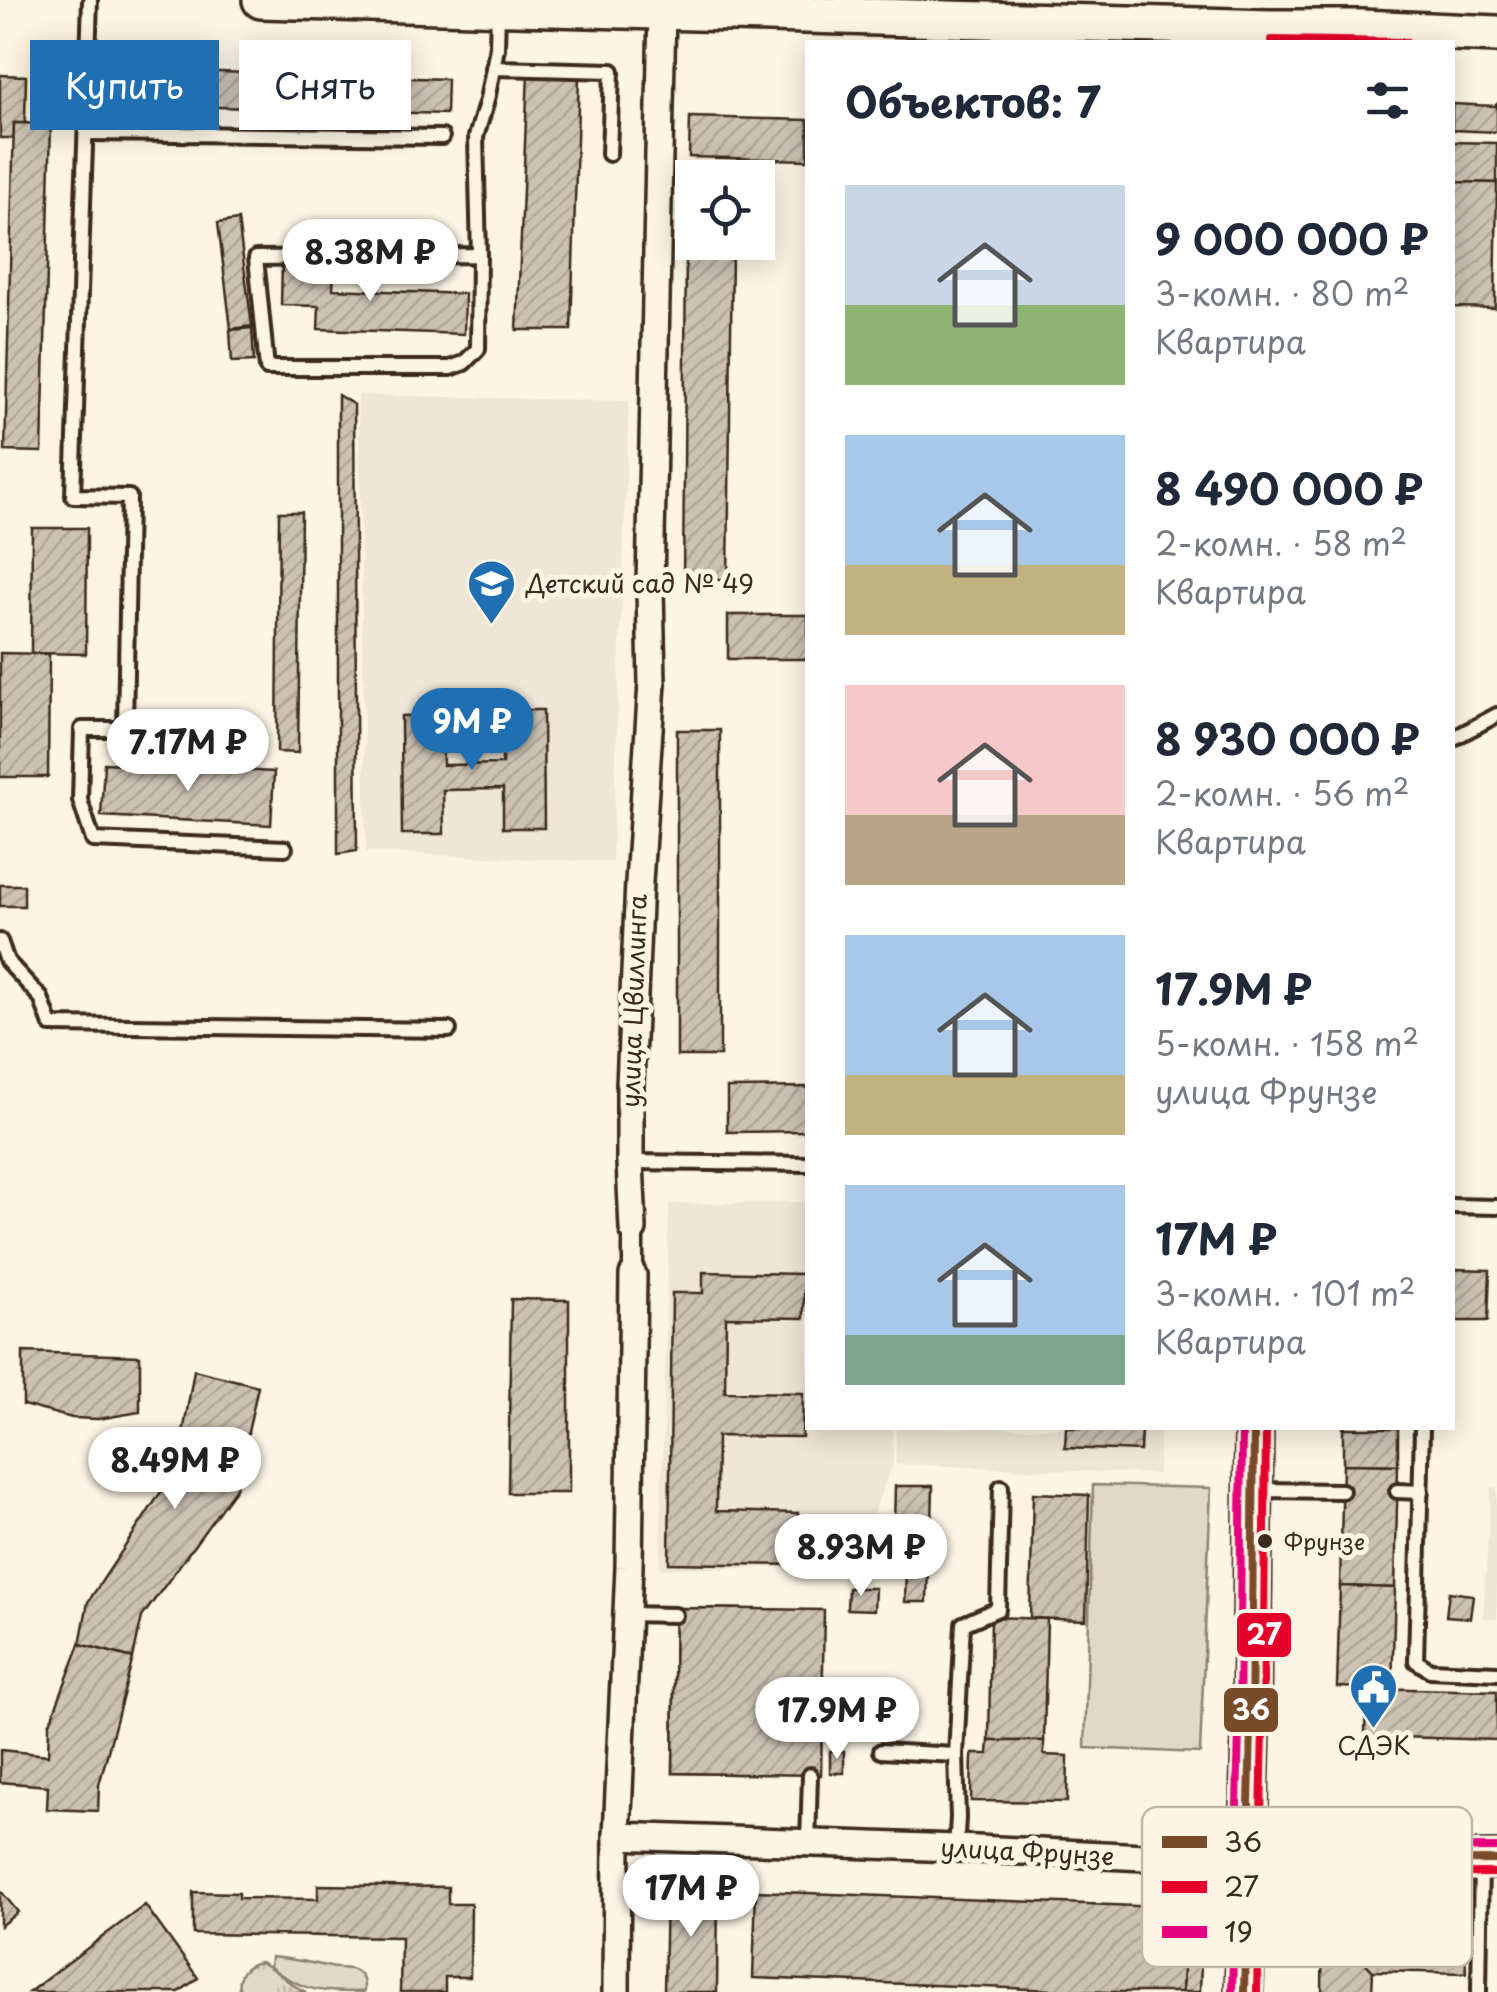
<!DOCTYPE html>
<html lang="ru">
<head>
<meta charset="utf-8">
<style>
	body { margin:0; font-family:"Playpen Sans",sans-serif; background:#f6f6f7; color:#1f2937; height:100vh; display:flex; flex-direction:column; font-size:38px; white-space:nowrap }
	* { box-sizing:border-box; margin:0 }
	p { font-size:32px; color:#747a83 }
	.icon { flex:none; width:55px; height:55px; fill:none; stroke:currentColor; stroke-width:2; stroke-linecap:round; stroke-linejoin:round }
	.map { position:relative; flex:1; overflow:hidden }
	.sheet { position:absolute; left:805px; top:40px; width:650px; height:1390px; display:flex; flex-direction:column; background:#fff; border-radius:0px; box-shadow:0 5px 25px #0003 }
	.sheet>* { flex:none }
	.banner { position:absolute; left:30px; top:40px; width:625px; height:90px; display:flex; gap:20px }
	.fabs { position:absolute; left:675px; top:160px; display:grid; gap:20px }
	.fabs a { display:grid; place-items:center; width:100px; height:100px; border-radius:0px; background:#fff; box-shadow:0 5px 25px #0003; font-size:50px }
	.price { position:absolute; translate:-50% -85px; padding:0 22px; border-radius:35px; background:#fff; color:#222; font-size:32px; line-height:65px; filter:drop-shadow(0 2px 5px #0008) }
	.price::after { content:''; position:absolute; left:50%; top:60px; width:30px; height:22px; margin-left:-15px; background:inherit; clip-path:polygon(0 0,100% 0,50% 100%) }
	.price.on { background:#1f6fb2; color:#fff }
	ul { padding:0; list-style:none }
	li { display:flex; align-items:center; gap:30px; height:250px; padding:0 40px }
	li span { display:grid; place-items:center; flex:none; width:280px; height:200px; border-radius:0px; color:#555 }
	li>.icon { margin-inline-start:auto }
	span .icon { width:120px; height:120px; fill:#fffc; stroke-width:1 }
	li b { font-size:42px }
	h2 { display:flex; justify-content:space-between; align-items:center; height:120px; padding:0 40px; font-size:42px }
	.chip { padding:0 35px; border-radius:0px; background:#fff; box-shadow:0 5px 25px #0003; font-size:35px; line-height:90px }
	.chip.on { background:#1f6fb2; color:#fff }
	.map>svg:first-child { display:block }
	.built { fill:#eee6d6 }
	.grass { fill:url(#grass-tufts); stroke:#8e8173; stroke-width:2.5 }
	.park { fill:#e0d8c8; stroke:#8e8173; stroke-width:2.5 }
	.building { fill:url(#building-hatch); stroke:#3b2a1e; stroke-width:2.5 }
	.lines { fill:none; stroke-linecap:round; stroke-linejoin:round }
	.service-casing { stroke:#3b2a1e; stroke-width:20 }
	.pedestrian-casing { stroke:#3b2a1e; stroke-width:25 }
	.minor-casing { stroke:#3b2a1e; stroke-width:32 }
	.secondary-casing { stroke:#3b2a1e; stroke-width:42 }
	.service { stroke:#fcf5e5; stroke-width:12 }
	.pedestrian { stroke:#fcf5e5; stroke-width:18 }
	.minor { stroke:#fcf5e5; stroke-width:25 }
	.secondary { stroke:#fcf5e5; stroke-width:35 }
	.bus-1-casing { stroke:#fcf5e5; stroke-width:15 }
	.bus-2-casing { stroke:#fcf5e5; stroke-width:15 }
	.bus-3-casing { stroke:#fcf5e5; stroke-width:15 }
	.bus-1 { stroke:#7a4b2a; stroke-width:8 }
	.bus-2 { stroke:#e4002b; stroke-width:8 }
	.bus-3 { stroke:#e5007d; stroke-width:8 }
	.bus-dot { fill:#3b2a1e; stroke:#fcf5e5; stroke-width:4 }
	.labels { text-anchor:middle; stroke-width:10; stroke-linejoin:round; paint-order:stroke }
	.bus-label { font-size:22px; fill:#3b2a1e; stroke:#fcf5e5; text-anchor:start }
	.poi-label { font-size:25px; fill:#3b2a1e; stroke:#fcf5e5; text-anchor:start }
	.street-label { font-size:25px; fill:#3b2a1e; stroke:#fcf5e5 }
	.key { fill:#fcf5e5; stroke:#c2b8a9; stroke-width:2.5 }
	.key-label { font-size:28px; fill:#3b2a1e }
	.line-badge { stroke:#fcf5e5; stroke-width:4 }
	.badge-label { font-size:28px; text-anchor:middle; font-weight:bold; fill:#fff }
</style>
</head>
<body>
<div class="map">
<svg width="1497" height="1992" viewBox="0 0 1497 1992">
	<defs>
		<pattern id="grass-tufts" width="24" height="20" patternUnits="userSpaceOnUse" patternTransform="scale(2.5)"><rect width="24" height="20" fill="#e0d8c8"/><path d="M3 7l-1-3M5 7V3M7 7l1-3M15 17l-1-3M17 17v-4M19 17l1-3" fill="none" stroke="#c1baab"/></pattern>
		<pattern id="building-hatch" width="6" height="6" patternUnits="userSpaceOnUse" patternTransform="scale(2.5)"><rect width="6" height="6" fill="#ccc2b3"/><path d="M-1 1l2-2M0 6l6-6M5 7l2-2" fill="none" stroke="#b0a79a"/></pattern>
	</defs>
	<rect width="100%" height="100%" fill="#fcf5e5"/>
	<filter id="ink" filterUnits="userSpaceOnUse"><feTurbulence type="fractalNoise" baseFrequency=".01" numOctaves="2"/><feDisplacementMap in="SourceGraphic" scale="20" xChannelSelector="R" yChannelSelector="G"/><feConvolveMatrix kernelMatrix="1 2 1 2 8 2 1 2 1" color-interpolation-filters="sRGB"/></filter>
	<g filter="url(#ink)">
		<g class="built">
			<path d="M358,395l271,6 -17,461 -246,-10z"/>
			<path d="M807,1202l1,226h85v35l-26,66 -20,37 -187,3 9,-365z"/>
			<path d="M896,1428h264l-2,46 -262,-10z"/>
			<path d="M1491,1487l6,1v131l-14,-1z"/>
		</g>
		<path class="grass" d="M260,1962c17,7 27,22 46,30h-66c-5,-16 4,-27 20,-30z"/>
		<g class="park">
			<path d="M1093,1485l118,3 -11,265 -115,-5z"/>
			<path d="M271,1957c20,2 39,5 59,10 11,3 23,-2 31,9 4,5 3,10 3,16 -43,0 -61,0 -94,-25z"/>
		</g>
		<g class="building">
			<path d="M120,69l327,10 -1,35 -327,-10z"/>
			<path d="M528,73l51,2 -8,255h-54z"/>
			<path d="M0,75l26,1 -1,47h-11v15h-14z"/>
			<path d="M1452,104l43,2 2,-2v28l-45,-2z"/>
			<path d="M690,117l118,3v40l-119,-3z"/>
			<path d="M14,123l37,1 -9,328 -37,-1z"/>
			<path d="M1452,142l45,1v40l-45,-1z"/>
			<path d="M1452,182l45,1 -2,125 -43,-1z"/>
			<path d="M238,220l14,106 -21,3 -13,-106z"/>
			<path d="M686,250l46,1 -4,329 -45,-1z"/>
			<path d="M282,262l52,2 -1,25 132,5 -1,40 -146,-5 1,-23 -38,-1z"/>
			<path d="M252,328l2,33 -22,1 -2,-32z"/>
			<path d="M338,395l16,10 3,446 -19,3z"/>
			<path d="M279,512h22l-3,241 -21,-1z"/>
			<path d="M32,528h55l-1,126 -55,-1z"/>
			<rect x="728" y="615" width="80" height="44"/>
			<path d="M0,653l49,1 -1,123h-48z"/>
			<path d="M502,710h41l1,118h-41v-39l-60,1 1,44h-42l-1,-118 41,-1 1,50 59,-1z"/>
			<rect x="677" y="730" width="43" height="326"/>
			<path d="M104,763l170,9 -3,53 -170,-9z"/>
			<rect x="0" y="885" width="24" height="21"/>
			<path d="M808,1087v44l-81,1v-44z"/>
			<path d="M1452,1269l38,1 -2,51h-36z"/>
			<path d="M703,1272l101,2v44l-78,-1 -1,75 78,1 -1,44 -85,-1 -1,75 82,2v52l-129,-2 3,-270h31z"/>
			<path d="M511,1299l58,1v193h-61z"/>
			<path d="M23,1352l117,4v56l-42,7 -26,-1 -49,-13z"/>
			<path d="M194,1370l64,16 -22,102 -94,129 -9,41 -53,-14 8,-42 89,-134z"/>
			<path d="M1066,1428h75l-1,23 -75,-3z"/>
			<path d="M1343,1428h55v37l-55,-1z"/>
			<path d="M1343,1464l55,1 -3,123 -55,-2z"/>
			<path d="M895,1486h38l-2,80 -38,-1z"/>
			<path d="M1033,1493l56,2 -3,125 -56,-2z"/>
			<path d="M906,1565h22l-1,37h-22z"/>
			<path d="M1340,1586l55,2 -3,101 -55,-2z"/>
			<path d="M848,1588h27l-1,22 -27,-1z"/>
			<path d="M1449,1592l24,3 -3,23 -24,-2z"/>
			<path d="M675,1608l67,1 -2,165 -67,-1z"/>
			<path d="M675,1608l149,2 -3,165 -148,-2z"/>
			<path d="M991,1617l56,2 -3,122h-55z"/>
			<path d="M80,1644l53,14 -34,127 -1,26 -51,-2 1,-23 -48,-4v-32l48,5 1,-30z"/>
			<path d="M1366,1688l131,3v49l-132,-4z"/>
			<path d="M989,1741h55v14l24,1 -1,46 -96,-1 1,-47h16z"/>
			<rect x="830" y="1751" width="14" height="22"/>
			<path d="M318,1885l130,2v17h23l-1,73h-25v15h-45l1,-55 -208,-3v-42l46,1v5l79,1z"/>
			<path d="M666,1887l52,1 -1,104h-53z"/>
			<path d="M0,1890l18,22 -18,14z"/>
			<path d="M756,1891l430,17 -4,84h-73l-356,-14z"/>
			<path d="M145,1905l53,73 -19,14h-150z"/>
			<path d="M1323,1917l50,54 -1,21h-50z"/>
			<path d="M1323,1917l141,6 2,50 -93,-2z"/>
			<path d="M1185,1930l17,1 -2,61h-18z"/>
		</g>
		<g class="lines">
			<defs>
				<g id="service">
					<path d="M90,0l-17,496 56,1 -4,232h-43l-2,71 13,40 192,8"/>
					<path d="M493,68l119,3 -3,83"/>
					<path d="M87,133l355,4"/>
					<path d="M479,255l-223,3 11,110h183l14,-5 14,-14 1,-94 -3,-118 11,-37 10,-52 1,-39"/>
					<path d="M1452,739l45,-24"/>
					<path d="M0,941l7,20 34,37 10,27 398,5"/>
					<path d="M630,1162l178,2"/>
					<path d="M1452,1206l45,1"/>
					<path d="M1422,1428l-6,233 14,9 67,3"/>
					<path d="M1255,1490l87,1"/>
					<path d="M1397,1491l24,1"/>
					<path d="M627,1614l48,1"/>
					<path d="M881,1751l75,4"/>
					<path d="M808,1844l2,-69"/>
					<path d="M956,1848l2,-30 -2,-63 7,-131 35,-15 3,-122"/>
					<path d="M1479,1992l2,-130"/>
				</g>
				<path id="pedestrian" d="M633,1229v46"/>
				<g id="minor">
					<path d="M633,1229l-3,-67v-77l9,-203 13,-199 -2,-96 12,-577"/>
					<path d="M617,1836l339,12 292,14"/>
					<path d="M616,1992l1,-156 12,-269 4,-292"/>
				</g>
				<g id="secondary">
					<path d="M261,0l1010,28h90l136,6"/>
					<path d="M1248,1862l249,-2"/>
					<path d="M1244,1992l7,-263 3,-301"/>
				</g>
			</defs>
			<use href="#service" class="service-casing"/>
			<use href="#pedestrian" class="pedestrian-casing"/>
			<use href="#minor" class="minor-casing"/>
			<use href="#secondary" class="secondary-casing"/>
			<use href="#service" class="service"/>
			<use href="#pedestrian" class="pedestrian"/>
			<use href="#minor" class="minor"/>
			<use href="#secondary" class="secondary"/>
			<defs>
				<g id="bus-1">
					<path d="M1248,1862l249,-2"/>
					<path d="M1244,1992l7,-263 3,-301"/>
				</g>
				<g id="bus-2">
					<path d="M1271,40l135,2"/>
					<path d="M1248,1874l249,-1"/>
					<path d="M1257,1992l6,-263 3,-301"/>
				</g>
				<g id="bus-3">
					<path d="M1248,1850l249,-2"/>
					<path d="M1232,1992l7,-263 3,-301"/>
				</g>
			</defs>
			<use href="#bus-1" class="bus-1-casing"/>
			<use href="#bus-2" class="bus-2-casing"/>
			<use href="#bus-3" class="bus-3-casing"/>
			<use href="#bus-1" class="bus-1"/>
			<use href="#bus-2" class="bus-2"/>
			<use href="#bus-3" class="bus-3"/>
		</g>
	</g>
	<defs>
		<symbol id="school-pin" viewBox="-11 -11 22 30"><path d="M0 17L-7.5 6A9.5 9.5 0 1 1 7.5 6Z" fill="#1f6fb2" stroke="#fcf5e5"/><path d="M0-5L7-2L0 1L-7-2ZM-4 1L0 2.5L4 1V4Q0 6-4 4Z" fill="#fff"/></symbol>
		<symbol id="civic-pin" viewBox="-11 -11 22 30"><path d="M0 17L-7.5 6A9.5 9.5 0 1 1 7.5 6Z" fill="#1f6fb2" stroke="#fcf5e5"/><path d="M-.6-6.5H3V-4.5H.6V-3L4-1V1h2V6H-6V1h2V-1L-.6-3ZM-1.2 2.5V6h2.4V2.5Z" fill="#fff"/></symbol>
	</defs>
	<g fill-rule="evenodd">
		<use href="#school-pin" x="464" y="556" width="55" height="75"/>
		<use href="#civic-pin" x="1346" y="1660" width="55" height="75"/>
	</g>
	<circle class="bus-dot" cx="1265" cy="1541" r="9"/>
	<g class="labels">
		<g class="bus-label">
			<text x="1284" y="1550">Фрунзе</text>
		</g>
		<g class="poi-label">
			<text x="526" y="593">Детский сад № 49</text>
			<text x="1374" y="1755" text-anchor="middle">СДЭК</text>
		</g>
		<g class="street-label">
			<text transform="translate(634 1001) rotate(-88)" y="9">улица Цвиллинга</text>
			<text transform="translate(1027 1852) rotate(3)" y="9">улица Фрунзе</text>
		</g>
	</g>
	<rect x="1142" y="1807" width="330" height="160" rx="15" class="key"/>
	<rect x="1162" y="1836" width="45" height="12" fill="#7a4b2a"/>
	<rect x="1162" y="1881" width="45" height="12" fill="#e4002b"/>
	<rect x="1162" y="1926" width="45" height="12" fill="#e5007d"/>
	<g class="key-label">
		<text x="1224" y="1852">36</text>
		<text x="1224" y="1897">27</text>
		<text x="1224" y="1942">19</text>
	</g>
	<g class="line-badge">
		<rect x="1235" y="1611" width="58" height="48" rx="10" fill="#e4002b"/>
		<rect x="1222" y="1686" width="58" height="48" rx="10" fill="#7a4b2a"/>
	</g>
	<g class="badge-label">
		<text x="1264" y="1645">27</text>
		<text x="1251" y="1720">36</text>
	</g>
</svg>
<div class="fabs">
<a><svg class="icon" aria-label="locate" viewBox="0 0 24 24"><circle cx="12" cy="12" r="6"/><path d="M12 2v4M12 18v4M2 12h4M18 12h4"/></svg></a>
</div>
<b class="price" style="left:370px;top:304px">8.38M ₽</b>
<b class="price on" style="left:472px;top:773px">9M ₽</b>
<b class="price" style="left:188px;top:794px">7.17M ₽</b>
<b class="price" style="left:175px;top:1512px">8.49M ₽</b>
<b class="price" style="left:861px;top:1599px">8.93M ₽</b>
<b class="price" style="left:837px;top:1762px">17.9M ₽</b>
<b class="price" style="left:691px;top:1940px">17M ₽</b>
<div class="banner">
<a class="chip on">Купить</a>
<a class="chip">Снять</a>
</div>
<section class="sheet">
<h2>Объектов: 7<svg class="icon" aria-label="filters" viewBox="0 0 24 24"><path d="M4 7h16M4 17h16"/><circle cx="9" cy="7" r="2"/><circle cx="15" cy="17" r="2"/></svg></h2>
<ul>
<li><span style="background:linear-gradient(#c9d6e8 60%,#8fb573 0)"><svg class="icon" aria-label="home" viewBox="0 0 24 24"><path d="M3 11l9-7 9 7M6 9v11h12V9"/></svg></span><div><b>9 000 000 ₽</b><p>3-комн. · 80 m²</p><p>Квартира</p></div></li>
<li><span style="background:linear-gradient(#a9c7e8 65%,#c2b280 0)"><svg class="icon" aria-label="home" viewBox="0 0 24 24"><path d="M3 11l9-7 9 7M6 9v11h12V9"/></svg></span><div><b>8 490 000 ₽</b><p>2-комн. · 58 m²</p><p>Квартира</p></div></li>
<li><span style="background:linear-gradient(#f6c9c9 65%,#b9a48a 0)"><svg class="icon" aria-label="home" viewBox="0 0 24 24"><path d="M3 11l9-7 9 7M6 9v11h12V9"/></svg></span><div><b>8 930 000 ₽</b><p>2-комн. · 56 m²</p><p>Квартира</p></div></li>
<li><span style="background:linear-gradient(#a9c7e8 70%,#c2b280 0)"><svg class="icon" aria-label="home" viewBox="0 0 24 24"><path d="M3 11l9-7 9 7M6 9v11h12V9"/></svg></span><div><b>17.9M ₽</b><p>5-комн. · 158 m²</p><p>улица Фрунзе</p></div></li>
<li><span style="background:linear-gradient(#a9c7e8 75%,#7fa58c 0)"><svg class="icon" aria-label="home" viewBox="0 0 24 24"><path d="M3 11l9-7 9 7M6 9v11h12V9"/></svg></span><div><b>17M ₽</b><p>3-комн. · 101 m²</p><p>Квартира</p></div></li>
</ul>
</section>
</div>
</body>
</html>
